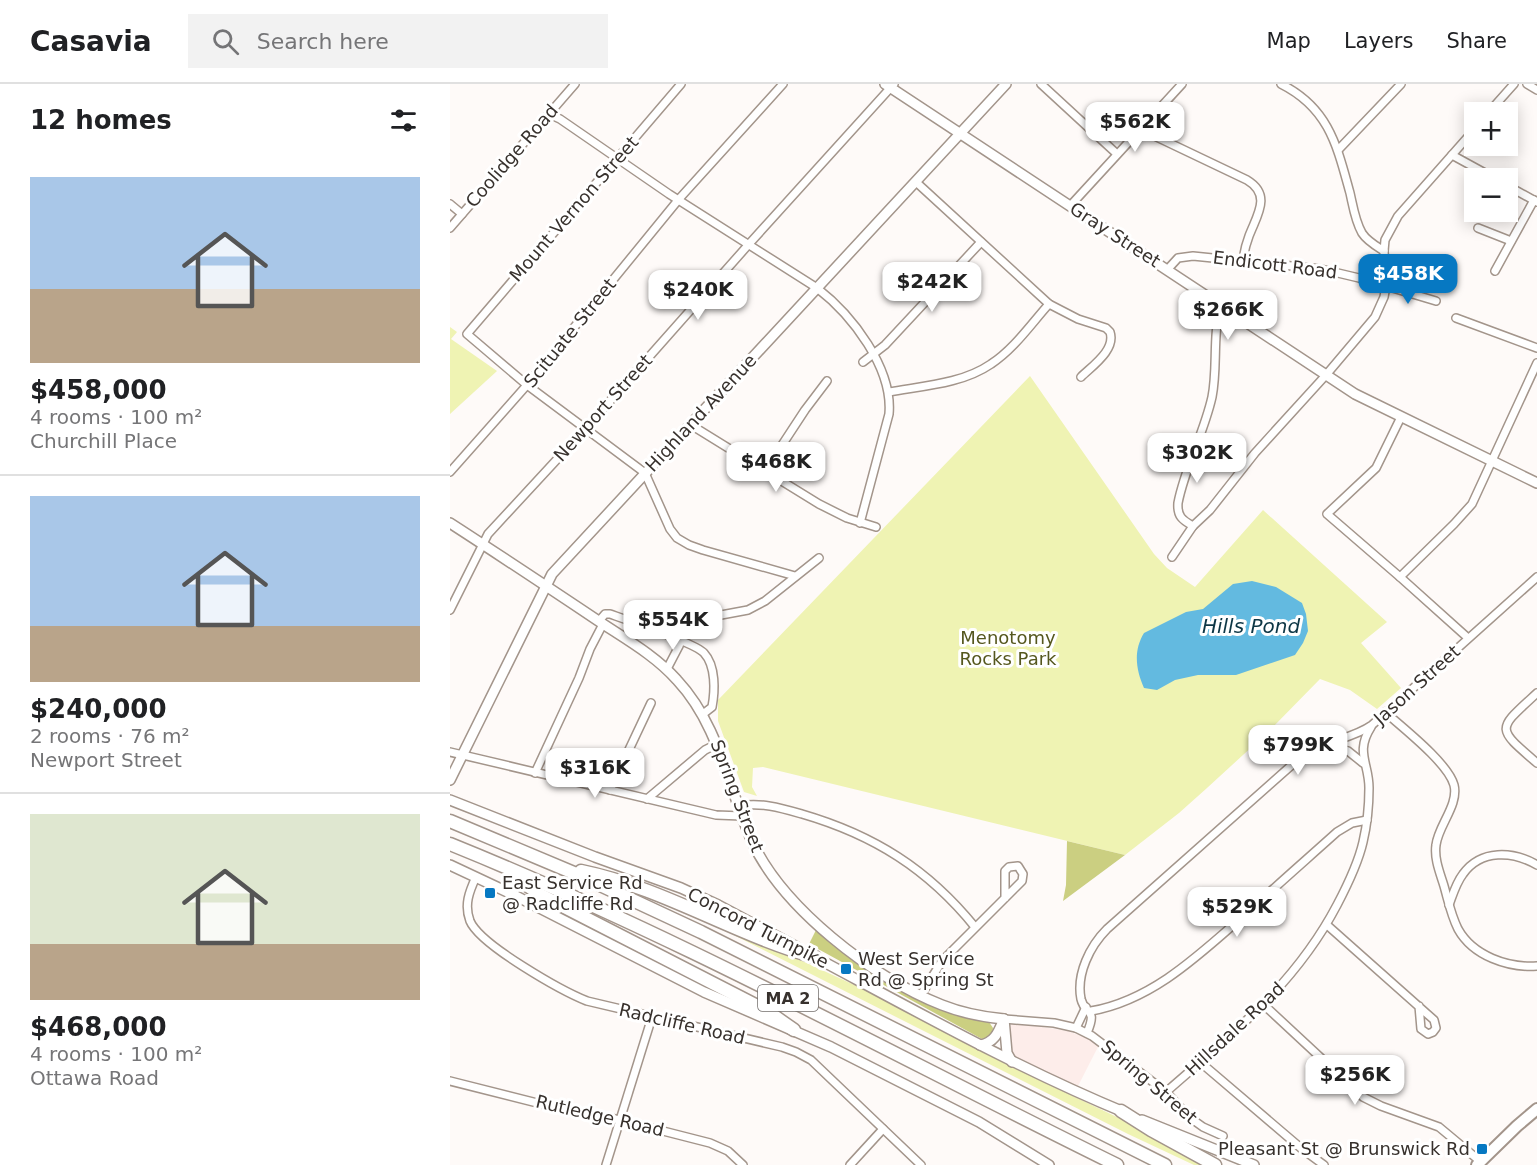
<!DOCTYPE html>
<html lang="en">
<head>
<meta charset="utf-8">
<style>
	body { margin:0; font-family:"DejaVu Sans",sans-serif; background:#f2f2f2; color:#202124; height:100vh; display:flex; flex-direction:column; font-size:22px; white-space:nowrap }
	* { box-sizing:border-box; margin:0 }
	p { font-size:20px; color:#757577 }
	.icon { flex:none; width:33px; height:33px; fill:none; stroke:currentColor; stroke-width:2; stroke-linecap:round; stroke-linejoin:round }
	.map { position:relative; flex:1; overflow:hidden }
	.side { display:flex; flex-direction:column; background:#fff; width:450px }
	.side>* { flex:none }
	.buttons { position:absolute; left:1014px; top:18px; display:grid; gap:12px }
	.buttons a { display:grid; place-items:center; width:54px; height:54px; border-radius:0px; background:#fff; box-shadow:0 3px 15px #0003; font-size:30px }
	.price { position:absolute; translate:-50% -51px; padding:0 14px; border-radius:12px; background:#fff; color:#222; font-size:20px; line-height:39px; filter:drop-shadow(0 2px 3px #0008) }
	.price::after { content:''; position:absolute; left:50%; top:36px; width:18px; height:14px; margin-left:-9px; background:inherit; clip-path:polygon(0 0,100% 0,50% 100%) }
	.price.selected { background:#0678c2; color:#fff }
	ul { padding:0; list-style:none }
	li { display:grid; align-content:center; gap:12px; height:318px; padding:0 30px }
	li+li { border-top:2px solid #e0e0e0 }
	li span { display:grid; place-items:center; height:186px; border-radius:0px; color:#555 }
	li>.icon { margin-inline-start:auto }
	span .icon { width:108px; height:108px; fill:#fffc; stroke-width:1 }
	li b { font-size:26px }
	h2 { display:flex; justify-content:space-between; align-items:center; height:72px; padding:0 30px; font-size:26px }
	header { display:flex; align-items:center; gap:36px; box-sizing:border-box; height:84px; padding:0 30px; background:#fff; border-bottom:2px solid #e0e0e0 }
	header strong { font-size:28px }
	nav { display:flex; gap:33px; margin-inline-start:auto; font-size:21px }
	.search { width:420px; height:54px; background:#f2f2f2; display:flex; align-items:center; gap:15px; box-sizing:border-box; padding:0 21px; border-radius:0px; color:#757577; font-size:22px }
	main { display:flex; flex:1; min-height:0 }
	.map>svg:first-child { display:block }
	.industrial { fill:#fdedea }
	.green { fill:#eff3b3 }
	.forest { fill:#cbcf81 }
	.water { fill:#63bae0 }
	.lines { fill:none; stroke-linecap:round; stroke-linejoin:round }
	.street-casing { stroke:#a3958b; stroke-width:10 }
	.secondary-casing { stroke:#a3958b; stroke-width:12 }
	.primary-casing { stroke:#a3958b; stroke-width:14 }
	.highway-casing { stroke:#a3958b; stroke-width:15 }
	.street { stroke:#fff; stroke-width:7 }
	.secondary { stroke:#fff; stroke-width:9 }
	.primary { stroke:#fff; stroke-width:10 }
	.highway { stroke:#fff; stroke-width:12 }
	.poi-dot { fill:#0678c2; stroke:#fff; stroke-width:2 }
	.labels { text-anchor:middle; stroke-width:6; stroke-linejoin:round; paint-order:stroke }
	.shield { fill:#fff; stroke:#736f6c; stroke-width:1.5 }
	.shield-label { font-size:16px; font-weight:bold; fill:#37312d }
	.street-label { font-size:18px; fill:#37312d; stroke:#fff }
	.park-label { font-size:18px; fill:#55571e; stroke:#fff }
	.poi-label { font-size:18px; fill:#37312d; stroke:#fff; text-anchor:start }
	.water-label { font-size:20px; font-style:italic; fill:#0d3645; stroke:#fff }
</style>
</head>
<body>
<header>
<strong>Casavia</strong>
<div class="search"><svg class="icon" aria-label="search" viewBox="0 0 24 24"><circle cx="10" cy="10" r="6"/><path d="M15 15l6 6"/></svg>Search here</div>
<nav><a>Map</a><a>Layers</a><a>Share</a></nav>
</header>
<main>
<section class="side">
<h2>12 homes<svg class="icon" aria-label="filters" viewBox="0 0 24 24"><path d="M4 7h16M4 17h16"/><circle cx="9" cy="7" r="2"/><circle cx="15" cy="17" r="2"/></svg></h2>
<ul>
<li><span style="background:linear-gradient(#a9c7e8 60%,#b9a48a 0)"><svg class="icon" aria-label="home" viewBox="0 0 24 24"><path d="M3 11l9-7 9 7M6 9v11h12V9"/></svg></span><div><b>$458,000</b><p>4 rooms · 100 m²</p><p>Churchill Place</p></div></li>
<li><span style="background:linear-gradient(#a9c7e8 70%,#b9a48a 0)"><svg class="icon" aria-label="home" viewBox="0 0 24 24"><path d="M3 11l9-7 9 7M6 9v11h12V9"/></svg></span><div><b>$240,000</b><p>2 rooms · 76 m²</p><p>Newport Street</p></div></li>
<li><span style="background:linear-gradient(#dfe7d0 70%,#b9a48a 0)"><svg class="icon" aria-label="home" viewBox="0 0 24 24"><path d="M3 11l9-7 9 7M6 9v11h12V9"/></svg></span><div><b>$468,000</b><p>4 rooms · 100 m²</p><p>Ottawa Road</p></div></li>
</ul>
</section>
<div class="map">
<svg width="1087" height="1081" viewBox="0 0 1087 1081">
	<rect width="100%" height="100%" fill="#fefaf8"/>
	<path class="industrial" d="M561,938l57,9 32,12 -23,45 -48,-22 -18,-11 -2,-15z"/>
	<g class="green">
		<path d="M0,243l7,5 -6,7 46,32 -47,43z"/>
		<path d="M580,292l124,178 13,14 28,19 68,-77 124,112 -26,21 40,45 -24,21 -27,-19 -30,-11 -53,54 -60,55 -28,25 -54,42 -362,-88 -10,1 -1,19 5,9 -13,-4 -26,-71v-21z"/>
		<path d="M250,830l161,74 143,75 140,67 63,35h-13l-66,-31 -428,-216z"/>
	</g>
	<g class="forest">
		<path d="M617,757l58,14 -62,46 3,-16z"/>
		<path d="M367,844l107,73 20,9 45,12 4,6c-1,8 -2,11 -11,11l-173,-95z"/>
	</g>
	<path class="water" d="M802,497l24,6 26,16 4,11 2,17 -5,12 -8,12 -59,20h-38l-23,5 -18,10 -13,-2c-8,-18 -11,-37 0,-55l42,-21 17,-3 30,-25z"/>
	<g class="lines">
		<defs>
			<g id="street">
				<path d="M231,0l-214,250 60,51 118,88 25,56 7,9 12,7 14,5 92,26"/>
				<path d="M591,0l76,70"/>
				<path d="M831,0c48,24 56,62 69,109 3,13 5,28 12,40 5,8 14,13 22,18"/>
				<path d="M1077,0l10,6"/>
				<path d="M1039,28l25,-28"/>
				<path d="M99,30l11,5 109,75 148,94c35,27 76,80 72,126l-29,109"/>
				<path d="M690,45l107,51c25,15 10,35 2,56 -3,8 -5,16 -6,24"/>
				<path d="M889,65l62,-65"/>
				<path d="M1002,71l42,23"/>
				<path d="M466,98l133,122 29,15 28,9 4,4c6,18 -18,34 -29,45"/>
				<path d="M1058,102l29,16"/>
				<path d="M0,120l12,10"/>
				<path d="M620,122l112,-122"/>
				<path d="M0,144l125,-144"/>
				<path d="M1028,144l33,13"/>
				<path d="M717,186l11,-12 15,-2 128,13 38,9 77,23"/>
				<path d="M1045,187l39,-71"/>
				<path d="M1006,234l81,30"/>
				<path d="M413,278l22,-17 96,-103"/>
				<path d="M439,308c33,-6 73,-8 102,-28 23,-15 40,-40 58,-60"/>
				<path d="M951,333l-25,51 -49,46 73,63 68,61"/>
				<path d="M241,341l128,79 28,14 29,9"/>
				<path d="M315,387l40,-61 22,-29"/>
				<path d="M0,388l77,-87 152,-186 104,-115"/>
				<path d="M743,442c-11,-6 -16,-10 -15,-23 7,-36 26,-70 34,-106 6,-30 0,-62 9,-91"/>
				<path d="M722,473l21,-31 17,-16 45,-57 71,-78 49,-58 9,-20 2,-11 -2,-35 1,-11 13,-24 76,-86"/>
				<path d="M950,493l54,-53 18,-20 65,-141"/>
				<path d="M0,526l38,-76 98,-106 163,-184 145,-160"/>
				<path d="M149,537l6,-7h5c17,6 85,29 94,39 12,13 11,38 8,54l-9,7"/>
				<path d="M217,585l12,-23 6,-16 4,-5 16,-7 43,-8 17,-9 54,-43"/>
				<path d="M1087,609c-40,37 -42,34 0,70"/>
				<path d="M935,628c18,16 63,51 69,73 5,20 -16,41 -18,60 -2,14 4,28 8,41 4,14 7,29 14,43 15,27 50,39 79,37"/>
				<path d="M876,661l22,6 15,12"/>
				<path d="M0,668l266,63 26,1"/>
				<path d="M85,689l44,-95 11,-29 13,-25"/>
				<path d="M160,706l41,-87"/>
				<path d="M197,715l58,-49 12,-6"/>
				<path d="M289,722c22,-4 42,2 63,8 72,21 126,55 173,113"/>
				<path d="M26,793c-7,15 -12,28 -6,44 10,24 92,70 117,80l195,46 14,5 15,8 110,105"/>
				<path d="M999,821c4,-11 7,-22 14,-31 18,-25 50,-23 74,-9"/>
				<path d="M877,841l107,95 2,8 -3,4 -5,2 -7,-5 -2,-23"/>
				<path d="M471,911l21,-34 80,-80 1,-7 -5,-8 -9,1 -4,4v27"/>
				<path d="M814,921l99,92 18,9 58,21 42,35"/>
				<path d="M641,927c63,-11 111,-59 157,-99 29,-27 59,-53 89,-80l15,-9 15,-3"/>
				<path d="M554,935l50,4 22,5 16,8 74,56 23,25 14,10 20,9"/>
				<path d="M626,944l10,-21"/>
				<path d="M637,949c11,-26 -2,-17 -6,-34 -5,-25 9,-53 26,-70l195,-173c22,-16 49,-16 70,-31l165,-148"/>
				<path d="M750,978l102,87 22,16"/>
				<path d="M0,997l107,27 63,12 90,23 18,8 15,14"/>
				<path d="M716,1008c66,-58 129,-107 171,-187 10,-19 21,-41 26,-63 4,-17 6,-36 6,-54 0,-25 -14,-36 2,-61"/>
				<path d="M156,1081l46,-148"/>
				<path d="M400,1081l33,-36"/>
			</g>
			<g id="secondary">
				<path d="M435,0l470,310 182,89"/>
				<path d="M0,439c48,31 96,63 144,95 28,19 60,36 83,62 42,45 50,104 74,159 30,68 123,140 191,166 20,8 41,12 62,14"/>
				<path d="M0,696l102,-206 454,-490"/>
				<path d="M0,716l145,57 86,31 37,17 79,42"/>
				<path d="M0,781l66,31 188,96 127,55 148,75 70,43"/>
				<path d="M359,870c105,56 208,114 317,159"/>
				<path d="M554,935l3,34 5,9"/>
				<path d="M530,961c14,-2 18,-12 23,-24"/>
				<path d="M692,1036l112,45"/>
			</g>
			<path id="primary" d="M1027,1081l40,-39 20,-17"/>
			<g id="highway">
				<path d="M0,737l131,55 120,56 464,233"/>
				<path d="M0,760c230,93 445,212 667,321"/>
				<path d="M131,787c83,17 154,64 234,86"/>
				<path d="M65,793l26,18 226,116 27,19"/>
				<path d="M671,1027l30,19 64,35"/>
			</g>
		</defs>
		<use href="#street" class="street-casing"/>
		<use href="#secondary" class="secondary-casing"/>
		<use href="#primary" class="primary-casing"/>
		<use href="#highway" class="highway-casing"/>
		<use href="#street" class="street"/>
		<use href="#secondary" class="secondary"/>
		<use href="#primary" class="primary"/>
		<use href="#highway" class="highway"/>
	</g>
	<g class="poi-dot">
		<rect x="34" y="803" width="12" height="12" rx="3"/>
		<rect x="390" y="879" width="12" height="12" rx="3"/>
		<rect x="1026" y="1059" width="12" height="12" rx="3"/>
	</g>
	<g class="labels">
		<rect class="shield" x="308" y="901" width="60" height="26" rx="4.5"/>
		<g class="shield-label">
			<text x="338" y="920">MA 2</text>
		</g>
		<g class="street-label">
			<text transform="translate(62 72) rotate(-49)" y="6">Coolidge Road</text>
			<text transform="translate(124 125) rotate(-49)" y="6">Mount Vernon Street</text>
			<text transform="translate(665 151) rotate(33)" y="6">Gray Street</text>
			<text transform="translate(825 181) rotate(7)" y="6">Endicott Road</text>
			<text transform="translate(120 249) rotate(-51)" y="6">Scituate Street</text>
			<text transform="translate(153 324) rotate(-48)" y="6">Newport Street</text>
			<text transform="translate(251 329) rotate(-47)" y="6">Highland Avenue</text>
			<text transform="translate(967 601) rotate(-42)" y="6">Jason Street</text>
			<text transform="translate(287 712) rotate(69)" y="6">Spring Street</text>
			<text transform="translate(308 844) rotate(27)" y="6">Concord Turnpike</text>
			<text transform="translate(232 940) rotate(13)" y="6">Radcliffe Road</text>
			<text transform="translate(785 945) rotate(-43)" y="6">Hillsdale Road</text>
			<text transform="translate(699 998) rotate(40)" y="6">Spring Street</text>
			<text transform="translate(150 1032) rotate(13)" y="6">Rutledge Road</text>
		</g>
		<g class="park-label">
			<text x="558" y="560">Menotomy<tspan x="558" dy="21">Rocks Park</tspan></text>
		</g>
		<g class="poi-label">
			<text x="52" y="805">East Service Rd<tspan x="52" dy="21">@ Radcliffe Rd</tspan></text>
			<text x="408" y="881">West Service<tspan x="408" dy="21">Rd @ Spring St</tspan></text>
			<text x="1020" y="1071" text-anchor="end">Pleasant St @ Brunswick Rd</text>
		</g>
		<g class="water-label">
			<text x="801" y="549">Hills Pond</text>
		</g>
	</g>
</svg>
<div class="buttons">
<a>+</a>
<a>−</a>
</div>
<b class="price" style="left:685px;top:69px">$562K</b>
<b class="price selected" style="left:958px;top:221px">$458K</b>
<b class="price" style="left:482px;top:229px">$242K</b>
<b class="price" style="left:248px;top:237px">$240K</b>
<b class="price" style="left:778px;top:257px">$266K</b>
<b class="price" style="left:747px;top:400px">$302K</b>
<b class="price" style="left:326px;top:409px">$468K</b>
<b class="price" style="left:223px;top:567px">$554K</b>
<b class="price" style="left:848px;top:692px">$799K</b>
<b class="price" style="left:145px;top:715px">$316K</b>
<b class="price" style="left:787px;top:854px">$529K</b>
<b class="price" style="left:905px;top:1022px">$256K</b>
</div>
</main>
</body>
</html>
